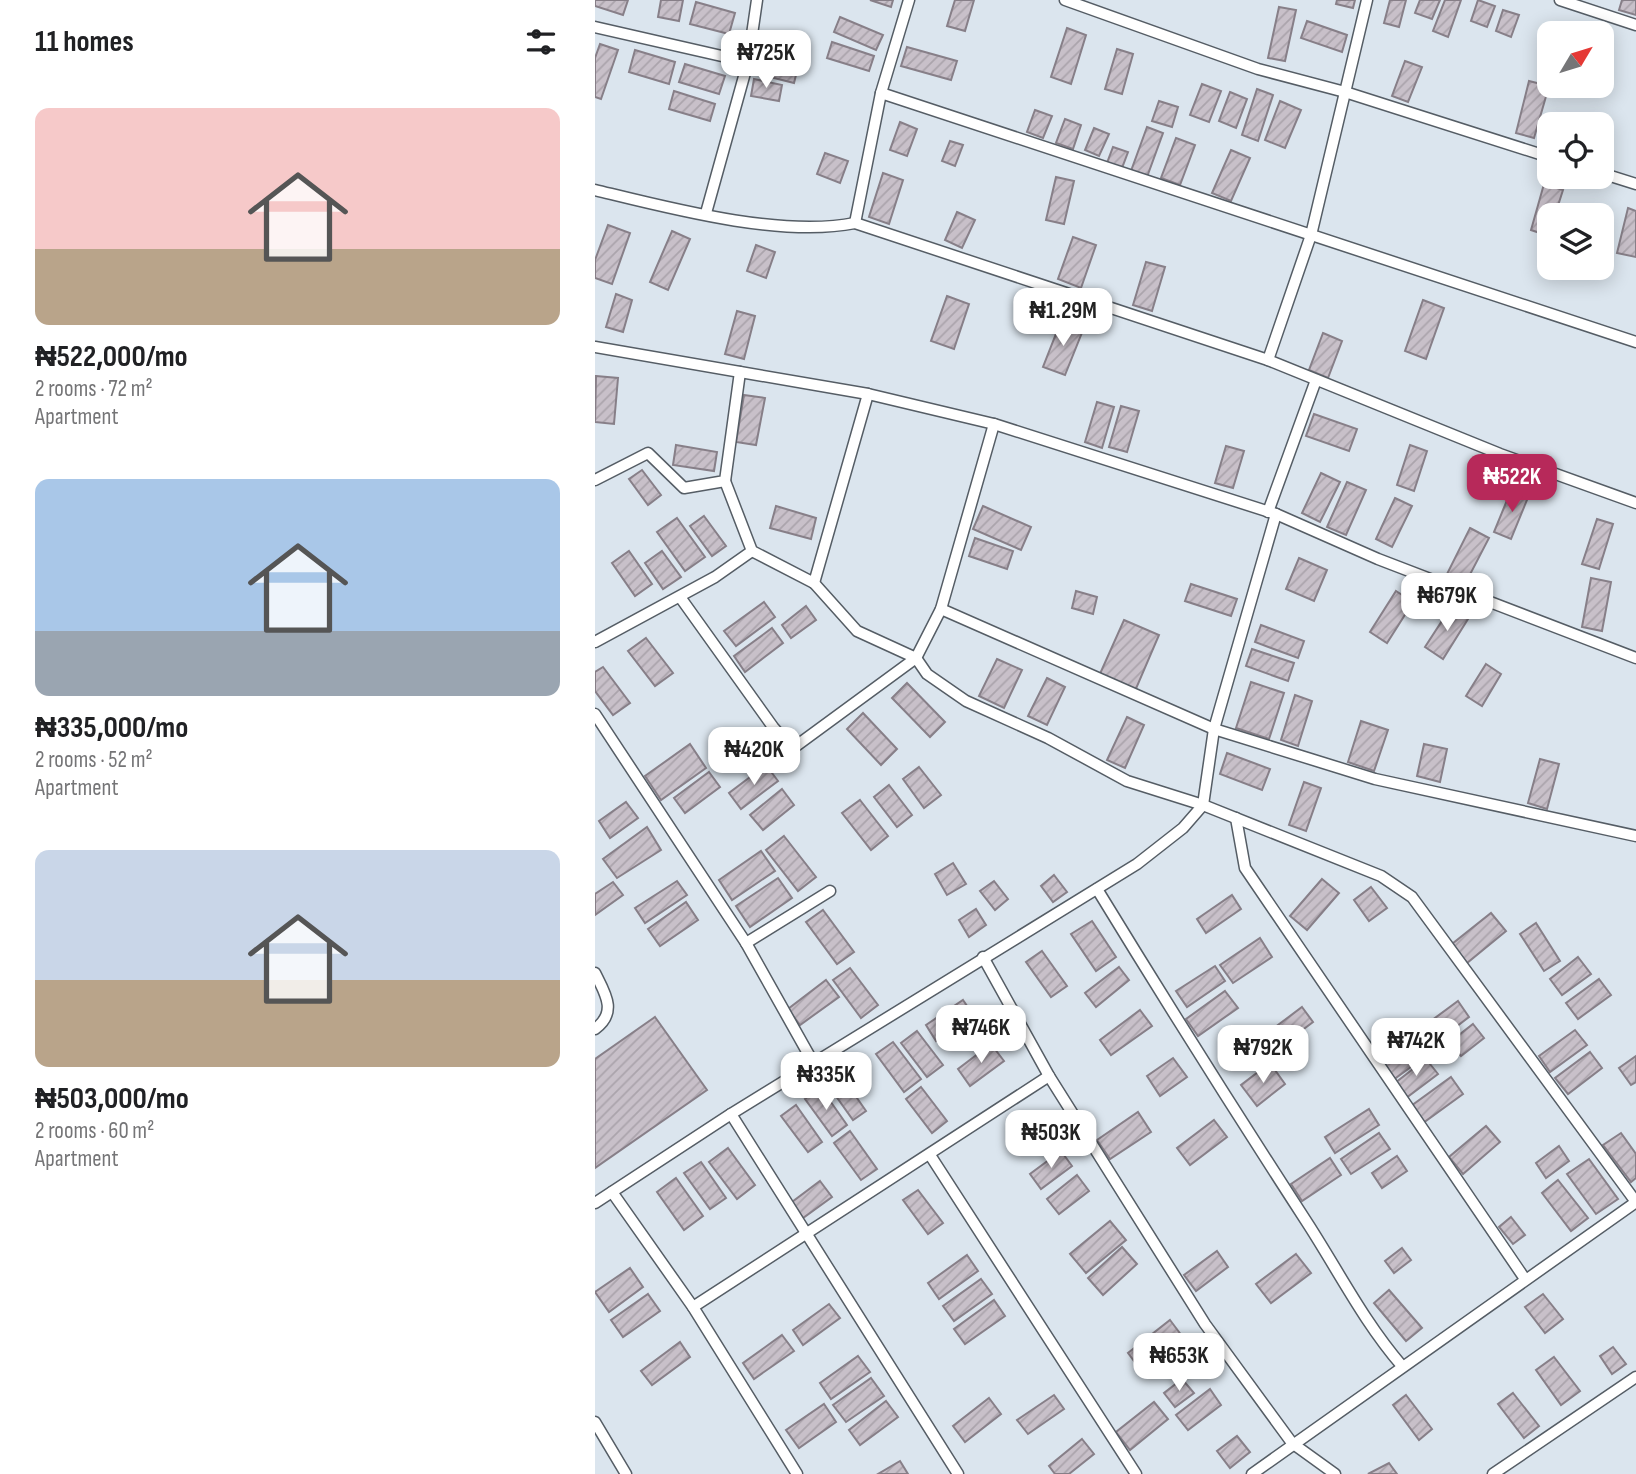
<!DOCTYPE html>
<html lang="en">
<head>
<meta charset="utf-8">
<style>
	body { margin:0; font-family:"Sofia Sans Condensed",sans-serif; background:#f6f6f6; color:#202124; height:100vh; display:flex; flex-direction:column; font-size:26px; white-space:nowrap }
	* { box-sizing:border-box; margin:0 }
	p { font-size:23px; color:#757577 }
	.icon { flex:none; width:38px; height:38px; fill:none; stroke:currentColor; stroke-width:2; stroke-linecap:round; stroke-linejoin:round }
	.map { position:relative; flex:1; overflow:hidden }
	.details { display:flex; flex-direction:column; background:#fff; width:595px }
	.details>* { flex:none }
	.needle { width:46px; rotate:52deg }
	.fabs { position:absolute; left:942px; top:21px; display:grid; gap:14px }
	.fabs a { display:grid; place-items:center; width:77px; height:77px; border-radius:14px; background:#fff; box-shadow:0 4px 18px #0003; font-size:35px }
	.price { position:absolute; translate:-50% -60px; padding:0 16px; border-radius:14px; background:#fff; color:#222; font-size:23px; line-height:46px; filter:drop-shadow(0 2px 4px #0008) }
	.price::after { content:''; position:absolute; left:50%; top:42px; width:21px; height:16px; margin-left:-10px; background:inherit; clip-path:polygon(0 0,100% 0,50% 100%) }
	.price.current { background:#b7295a; color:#fff }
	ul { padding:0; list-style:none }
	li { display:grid; align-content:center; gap:14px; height:371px; padding:0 35px }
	li span { display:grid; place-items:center; height:217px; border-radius:14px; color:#555 }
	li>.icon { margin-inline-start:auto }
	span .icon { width:126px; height:126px; fill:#fffc; stroke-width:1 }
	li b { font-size:30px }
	h2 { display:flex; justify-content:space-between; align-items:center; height:84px; padding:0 35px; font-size:30px }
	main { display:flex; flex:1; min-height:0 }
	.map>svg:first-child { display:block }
	.building { fill:url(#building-hatch); stroke:#877f88; stroke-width:2 }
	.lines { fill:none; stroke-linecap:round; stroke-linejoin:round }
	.minor-casing { stroke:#555d65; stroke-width:13 }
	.minor { stroke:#fff; stroke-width:10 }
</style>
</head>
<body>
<main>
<section class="details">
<h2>11 homes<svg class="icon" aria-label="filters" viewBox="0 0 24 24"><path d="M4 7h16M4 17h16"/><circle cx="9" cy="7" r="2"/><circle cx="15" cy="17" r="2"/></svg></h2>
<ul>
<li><span style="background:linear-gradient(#f6c9c9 65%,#b9a48a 0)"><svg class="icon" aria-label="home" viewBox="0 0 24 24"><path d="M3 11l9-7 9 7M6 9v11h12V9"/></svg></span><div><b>₦522,000/mo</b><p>2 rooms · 72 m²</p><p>Apartment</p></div></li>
<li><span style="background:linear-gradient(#a9c7e8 70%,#9aa5b1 0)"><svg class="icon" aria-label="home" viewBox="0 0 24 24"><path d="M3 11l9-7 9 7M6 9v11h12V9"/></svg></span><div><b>₦335,000/mo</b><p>2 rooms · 52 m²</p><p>Apartment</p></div></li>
<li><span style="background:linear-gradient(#c9d6e8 60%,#b9a48a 0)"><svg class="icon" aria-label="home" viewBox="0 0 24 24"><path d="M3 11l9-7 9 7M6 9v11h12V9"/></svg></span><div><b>₦503,000/mo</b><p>2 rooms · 60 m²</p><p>Apartment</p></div></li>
</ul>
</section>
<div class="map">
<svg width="1041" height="1474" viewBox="0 0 1041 1474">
	<defs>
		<pattern id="building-hatch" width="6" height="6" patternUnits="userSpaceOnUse" patternTransform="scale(1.75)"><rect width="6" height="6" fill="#c8c0c9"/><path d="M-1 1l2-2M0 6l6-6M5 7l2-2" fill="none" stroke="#aba4ac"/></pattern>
	</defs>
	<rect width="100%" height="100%" fill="#dbe5ee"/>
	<g class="building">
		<path d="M0,0h33l-5,15 -28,-9z"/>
		<path d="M66,0h22l-4,21 -21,-4z"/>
		<path d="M275,0h23l-2,7z"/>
		<path d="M360,0h19l-9,31 -18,-5z"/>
		<path d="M742,0h18l-2,8 -17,-4z"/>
		<path d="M795,0h16l-7,27 -15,-4z"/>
		<path d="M825,0h20l-8,19 -17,-6z"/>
		<path d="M850,0h16l-13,37 -15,-6z"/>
		<path d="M883,0l17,6 -8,21 -16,-6z"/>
		<path d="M1027,0h14v15l-17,-5z"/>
		<path d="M101,2l39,11 -6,21 -39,-10z"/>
		<path d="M684,7l17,3 -11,51 -17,-3z"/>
		<path d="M908,10l16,5 -8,22 -15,-6z"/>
		<path d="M245,17l43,18 -7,15 -42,-18z"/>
		<path d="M712,21l40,14 -5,17 -41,-14z"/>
		<path d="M472,28l19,7 -15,49 -20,-7z"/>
		<path d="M237,42l42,14 -5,15 -42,-13z"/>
		<path d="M5,44l18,6 -17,49 -6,-2v-39z"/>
		<path d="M312,47l50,14 -6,19 -50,-14z"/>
		<path d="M522,49l16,5 -11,40 -17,-5z"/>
		<path d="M40,50l40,12 -6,22 -40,-12z"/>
		<path d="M171,55l33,8 -5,20 -32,-8z"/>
		<path d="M810,61l17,6 -14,35 -16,-6z"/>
		<path d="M90,64l40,12 -6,18 -40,-12z"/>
		<path d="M159,79l28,6 -3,16 -28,-5z"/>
		<path d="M934,81l20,5 -15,52 -18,-5z"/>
		<path d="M607,84l19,7 -12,31 -19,-7z"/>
		<path d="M662,89l16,6 -15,46 -16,-6z"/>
		<path d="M79,91l41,13 -5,17 -41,-12z"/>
		<path d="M635,92l17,7 -11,29 -17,-7z"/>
		<path d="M564,101l19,6 -6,20 -20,-6z"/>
		<path d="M685,101l21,9 -16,38 -20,-8z"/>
		<path d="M440,110l17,6 -9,22 -16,-6z"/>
		<path d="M470,119l16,6 -8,24 -17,-6z"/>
		<path d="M305,122l17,7 -10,27 -17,-6z"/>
		<path d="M552,127l16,6 -16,44 -16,-6z"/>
		<path d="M499,128l15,6 -10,22 -14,-6z"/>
		<path d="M581,138l19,7 -15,40 -19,-7z"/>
		<path d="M355,141l13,4 -8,21 -13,-5z"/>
		<path d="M518,147l15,5 -6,16 -15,-5z"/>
		<path d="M636,150l19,8 -19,43 -19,-8z"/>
		<path d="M230,153l23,8 -8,22 -23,-9z"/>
		<path d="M288,173l20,7 -14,44 -20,-7z"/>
		<path d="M461,177l18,4 -10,43 -18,-4z"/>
		<path d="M949,184l19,6 -8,25h-6v21l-18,-6z"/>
		<path d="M1033,208l8,3v46l-19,-4z"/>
		<path d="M362,212l18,8 -13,28 -17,-8z"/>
		<path d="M13,225l22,8 -18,51 -17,-6v-18z"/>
		<path d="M77,231l18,8 -22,51 -18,-8z"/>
		<path d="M478,237l23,8 -15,43 -23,-9z"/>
		<path d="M161,245l19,7 -9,26 -19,-7z"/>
		<path d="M551,262l19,5 -13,44 -19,-6z"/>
		<path d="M21,294l16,6 -9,32 -17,-5z"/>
		<path d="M352,296l22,8 -15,45 -23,-8z"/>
		<path d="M828,300l21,8 -18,51 -21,-8z"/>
		<path d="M142,311l18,5 -11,43 -19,-5z"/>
		<path d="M466,321l22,9 -18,45 -22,-8z"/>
		<path d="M728,333l19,8 -14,37 -19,-8z"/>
		<path d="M1,376l22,2 -4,46 -19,-2z"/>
		<path d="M149,395l21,3 -9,47 -20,-3z"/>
		<path d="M502,402l17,5 -12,41 -17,-6z"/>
		<path d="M526,406l18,5 -12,41 -18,-5z"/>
		<path d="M719,414l43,15 -8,22 -43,-15z"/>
		<path d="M81,445l41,7 -3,19 -41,-6z"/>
		<path d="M815,445l17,6 -13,40 -17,-6z"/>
		<path d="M631,446l18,5 -11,37 -18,-5z"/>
		<path d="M47,470l19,25 -13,10 -19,-26z"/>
		<path d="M726,473l19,9 -20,40 -18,-9z"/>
		<path d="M752,482l19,8 -20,45 -19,-8z"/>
		<path d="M917,488l17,7 -18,44 -17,-7z"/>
		<path d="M800,498l17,8 -20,41 -16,-8z"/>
		<path d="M181,506l40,12 -5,21 -41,-11z"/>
		<path d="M388,506l48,21 -10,23 -48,-21z"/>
		<path d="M109,516l22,30 -14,10 -22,-30z"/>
		<path d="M82,518l28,39 -20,14 -28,-39z"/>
		<path d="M1002,519l16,5 -14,45 -17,-5z"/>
		<path d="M875,528l19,10 -26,50 -18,-10z"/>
		<path d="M380,538l38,13 -6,18 -38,-13z"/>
		<path d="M34,551l23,33 -17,12 -23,-33z"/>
		<path d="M67,551l19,26 -18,12 -18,-26z"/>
		<path d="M704,558l28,12 -13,31 -28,-12z"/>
		<path d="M996,578l20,4 -9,49 -20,-4z"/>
		<path d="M596,584l46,15 -6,17 -46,-15z"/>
		<path d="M481,591l21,6 -4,17 -21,-6z"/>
		<path d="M801,591l17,11 -26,41 -17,-11z"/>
		<path d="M169,602l11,15 -39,29 -12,-15z"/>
		<path d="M211,606l10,14 -25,18 -9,-13z"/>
		<path d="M856,607l17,12 -25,40 -18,-12z"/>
		<path d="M529,620l35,15 -24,56 -36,-15z"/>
		<path d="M666,625l43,16 -6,17 -43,-16z"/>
		<path d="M177,628l11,15 -38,29 -11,-16z"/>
		<path d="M51,638l27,35 -18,13 -27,-35z"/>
		<path d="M657,649l42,14 -6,18 -42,-15z"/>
		<path d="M402,659l25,11 -18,38 -25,-12z"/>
		<path d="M891,664l15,10 -19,32 -16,-10z"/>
		<path d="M8,667l27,36 -17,12 -18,-24v-19z"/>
		<path d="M452,678l18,9 -18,38 -19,-9z"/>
		<path d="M656,682l33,11 -15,46 -33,-11z"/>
		<path d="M312,683l38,39 -15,15 -38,-39z"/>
		<path d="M700,695l17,6 -14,45 -17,-6z"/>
		<path d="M268,713l34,36 -16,16 -34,-36z"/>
		<path d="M532,717l17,8 -19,43 -18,-8z"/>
		<path d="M766,721l27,9 -14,41 -26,-9z"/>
		<path d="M95,744l16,24 -45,32 -16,-24z"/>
		<path d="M829,744l23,5 -7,33 -23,-6z"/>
		<path d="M632,753l43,16 -8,21 -42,-16z"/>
		<path d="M945,759l19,5 -12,45 -19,-6z"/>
		<path d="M171,765l12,16 -37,28 -12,-16z"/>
		<path d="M324,767l22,28 -17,13 -21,-29z"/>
		<path d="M114,772l11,15 -35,26 -11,-15z"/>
		<path d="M709,782l17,6 -15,43 -17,-6z"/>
		<path d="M294,785l23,30 -15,12 -23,-30z"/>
		<path d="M187,789l12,16 -31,25 -13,-15z"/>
		<path d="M265,800l28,36 -17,14 -29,-37z"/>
		<path d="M31,802l12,16 -28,20 -11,-17z"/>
		<path d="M52,827l14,23 -44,28 -14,-19z"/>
		<path d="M189,836l32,41 -18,14 -32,-41z"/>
		<path d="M166,851l14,20 -43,29 -13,-20z"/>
		<path d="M358,863l13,21 -19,11 -12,-21z"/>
		<path d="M459,875l13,17 -14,10 -12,-16z"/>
		<path d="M183,878l14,20 -42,29 -14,-21z"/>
		<path d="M727,879l17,14 -32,37 -17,-14z"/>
		<path d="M82,881l10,14 -42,28 -10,-15z"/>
		<path d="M399,881l14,18 -13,11 -15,-19z"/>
		<path d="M18,882l10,13 -28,20v-21z"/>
		<path d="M776,887l16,21 -18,13 -15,-21z"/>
		<path d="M637,895l9,14 -35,24 -9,-14z"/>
		<path d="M91,902l12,18 -38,26 -12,-17z"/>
		<path d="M381,909l10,16 -17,12 -10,-17z"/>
		<path d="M228,910l31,42 -17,12 -31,-42z"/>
		<path d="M896,913l15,18 -39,32 -15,-19z"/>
		<path d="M497,921l24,36 -20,14 -25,-37z"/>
		<path d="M941,923l24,38 -16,10 -24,-37z"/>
		<path d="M665,938l12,19 -39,26 -13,-18z"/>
		<path d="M447,951l25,35 -16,11 -25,-35z"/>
		<path d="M983,957l13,17 -29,21 -12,-16z"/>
		<path d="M620,966l10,15 -38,26 -11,-16z"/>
		<path d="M524,967l10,13 -33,27 -11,-14z"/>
		<path d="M255,968l28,37 -17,13 -28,-38z"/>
		<path d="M1004,979l12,16 -33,24 -12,-16z"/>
		<path d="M231,980l13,17 -39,28 -12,-16z"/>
		<path d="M630,991l13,17 -40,28 -12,-17z"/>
		<path d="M368,1000l11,16 -38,25 -10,-16z"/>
		<path d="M863,1001l11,16 -33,25 -12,-16z"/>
		<path d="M707,1007l11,15 -28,21 -11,-15z"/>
		<path d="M545,1010l12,16 -41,29 -11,-15z"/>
		<path d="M60,1017l52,73 -112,78v-109z"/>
		<path d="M878,1024l11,14 -23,18 -11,-14z"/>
		<path d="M980,1030l12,15 -37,27 -11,-16z"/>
		<path d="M322,1031l26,34 -16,12 -26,-34z"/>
		<path d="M825,1032l14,18 -41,30 -13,-17z"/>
		<path d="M298,1042l28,37 -17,13 -28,-38z"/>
		<path d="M396,1044l13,17 -34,25 -12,-17z"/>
		<path d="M995,1052l12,16 -34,26 -13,-16z"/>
		<path d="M1041,1056v26l-5,3 -12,-17z"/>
		<path d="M578,1058l14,19 -27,19 -13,-20z"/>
		<path d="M831,1059l12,15 -32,24 -11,-15z"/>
		<path d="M675,1063l15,21 -28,22 -16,-21z"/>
		<path d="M246,1075l25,36 -13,9 -25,-35z"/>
		<path d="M856,1077l12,17 -40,29 -12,-17z"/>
		<path d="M326,1087l26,34 -15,12 -26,-34z"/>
		<path d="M226,1088l26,37 -15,11 -27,-37z"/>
		<path d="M201,1105l26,37 -14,10 -27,-36z"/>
		<path d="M774,1109l10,16 -44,28 -10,-16z"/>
		<path d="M543,1112l13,20 -41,27 -13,-19z"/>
		<path d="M619,1120l13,17 -37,28 -13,-17z"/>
		<path d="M891,1126l14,16 -37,32 -14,-17z"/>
		<path d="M255,1131l27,38 -16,11 -27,-37z"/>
		<path d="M784,1133l11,16 -39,25 -10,-15z"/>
		<path d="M1026,1133l15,21v24l-5,4 -28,-37z"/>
		<path d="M964,1146l10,15 -23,17 -10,-15z"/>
		<path d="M133,1148l27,37 -18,14 -28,-37z"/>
		<path d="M466,1151l11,15 -31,23 -11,-15z"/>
		<path d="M802,1156l10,15 -25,17 -10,-15z"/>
		<path d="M735,1158l11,17 -39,26 -11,-17z"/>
		<path d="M994,1159l29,40 -22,15 -29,-40z"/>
		<path d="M106,1162l25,36 -16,11 -26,-36z"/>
		<path d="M482,1175l12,16 -30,23 -12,-15z"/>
		<path d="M81,1178l27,38 -19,14 -27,-38z"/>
		<path d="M963,1180l30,38 -17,13 -29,-38z"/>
		<path d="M225,1181l12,16 -29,21 -11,-16z"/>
		<path d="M323,1190l25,33 -15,11 -25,-34z"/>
		<path d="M916,1217l14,18 -12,9 -14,-17z"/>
		<path d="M515,1221l16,19 -40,33 -16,-19z"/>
		<path d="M527,1247l15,17 -34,31 -15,-17z"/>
		<path d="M807,1248l9,12 -17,13 -9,-12z"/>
		<path d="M622,1251l11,16 -32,24 -12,-16z"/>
		<path d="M701,1254l15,19 -40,30 -15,-19z"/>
		<path d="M372,1255l11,16 -39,28 -11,-16z"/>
		<path d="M35,1268l13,19 -34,25 -14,-20z"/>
		<path d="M386,1279l11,15 -38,27 -11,-15z"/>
		<path d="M794,1290l33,38 -16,13 -32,-38z"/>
		<path d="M53,1294l12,17 -37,26 -12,-17z"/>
		<path d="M948,1294l20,25 -18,14 -20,-26z"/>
		<path d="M399,1300l11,16 -40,28 -11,-15z"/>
		<path d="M234,1304l11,14 -37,27 -10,-15z"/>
		<path d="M575,1320l12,16 -42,33 -12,-16z"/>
		<path d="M187,1335l12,16 -40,28 -11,-16z"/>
		<path d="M85,1342l10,15 -38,28 -11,-14z"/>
		<path d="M1018,1347l13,17 -14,10 -12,-18z"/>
		<path d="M263,1356l12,16 -39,27 -11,-16z"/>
		<path d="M959,1357l26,34 -19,14 -25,-35z"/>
		<path d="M276,1378l13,18 -38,26 -13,-17z"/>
		<path d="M587,1379l12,14 -19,14 -11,-14z"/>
		<path d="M615,1389l11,16 -33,25 -12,-15z"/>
		<path d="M918,1393l26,33 -15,12 -26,-34z"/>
		<path d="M459,1395l10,14 -36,25 -11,-14z"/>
		<path d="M811,1395l26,34 -13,11 -26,-35z"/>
		<path d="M394,1398l12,16 -36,28 -12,-16z"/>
		<path d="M291,1401l12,16 -38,28 -11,-15z"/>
		<path d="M559,1402l14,17 -38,31 -14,-18z"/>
		<path d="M229,1404l12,18 -37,26 -13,-18z"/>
		<path d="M642,1436l13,16 -20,16 -13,-17z"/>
		<path d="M487,1439l12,15 -25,20h-14l-6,-8z"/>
		<path d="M305,1461l8,13h-30z"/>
		<path d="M794,1463l8,11h-29z"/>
	</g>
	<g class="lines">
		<defs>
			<g id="minor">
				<path d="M470,0l193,69 87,23 204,65"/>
				<path d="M965,0l76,25"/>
				<path d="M0,27l153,35"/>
				<path d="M286,93l755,249"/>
				<path d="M1006,173l35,11"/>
				<path d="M0,190c74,18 186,48 260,33l413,137 232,94 136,49"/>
				<path d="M111,213l42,-151 9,-62"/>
				<path d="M260,223l26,-130 28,-93"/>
				<path d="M0,347l273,47 126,30 282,90 102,45 258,99"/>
				<path d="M673,360l43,-125 56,-235"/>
				<path d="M0,480l53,-27 36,35 41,-7 15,-109"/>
				<path d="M130,481l27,70 62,32 43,48 59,27 11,16 39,27 82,37 79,43 76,24 178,71 31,21 224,305"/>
				<path d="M673,512l48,-132"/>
				<path d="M219,583l54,-189"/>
				<path d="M85,597l93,130 15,17 8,2 120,-88 25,-49 53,-185"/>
				<path d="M346,609l273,120 161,50 261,57"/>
				<path d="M0,642l120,-65 37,-26"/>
				<path d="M0,714l151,229 68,121"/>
				<path d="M641,818l9,50 280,411"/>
				<path d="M502,889c69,113 139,224 211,335 31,48 56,98 94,142"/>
				<path d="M151,943l84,-52"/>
				<path d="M388,957l66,119 156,248 87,119 43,31"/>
				<path d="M0,973c10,20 23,39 0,56"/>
				<path d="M136,1114l227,360"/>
				<path d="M335,1155l206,319"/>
				<path d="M17,1192l81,115 104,167"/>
				<path d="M0,1203l136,-89 406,-250 46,-36 20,-23 11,-76 62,-215"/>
				<path d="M98,1307l356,-231"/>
				<path d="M0,1422l31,52"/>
				<path d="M657,1474l384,-272"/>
				<path d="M898,1474l143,-97"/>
			</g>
		</defs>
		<use href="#minor" class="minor-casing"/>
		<use href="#minor" class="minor"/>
	</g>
</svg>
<div class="fabs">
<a><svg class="needle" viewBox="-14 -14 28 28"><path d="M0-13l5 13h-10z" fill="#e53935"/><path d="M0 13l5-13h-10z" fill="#757577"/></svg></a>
<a><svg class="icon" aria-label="locate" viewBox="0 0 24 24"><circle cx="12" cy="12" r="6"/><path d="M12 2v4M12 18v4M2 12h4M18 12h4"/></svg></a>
<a><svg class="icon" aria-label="layers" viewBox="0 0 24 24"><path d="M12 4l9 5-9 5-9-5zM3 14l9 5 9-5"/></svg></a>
</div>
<b class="price" style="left:171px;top:90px">₦725K</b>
<b class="price" style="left:468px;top:348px">₦1.29M</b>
<b class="price current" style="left:917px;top:514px">₦522K</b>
<b class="price" style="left:852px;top:633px">₦679K</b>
<b class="price" style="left:159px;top:787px">₦420K</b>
<b class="price" style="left:386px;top:1065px">₦746K</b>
<b class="price" style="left:821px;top:1078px">₦742K</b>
<b class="price" style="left:668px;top:1085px">₦792K</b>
<b class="price" style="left:231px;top:1112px">₦335K</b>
<b class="price" style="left:456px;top:1170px">₦503K</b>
<b class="price" style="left:584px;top:1393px">₦653K</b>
</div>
</main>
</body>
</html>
